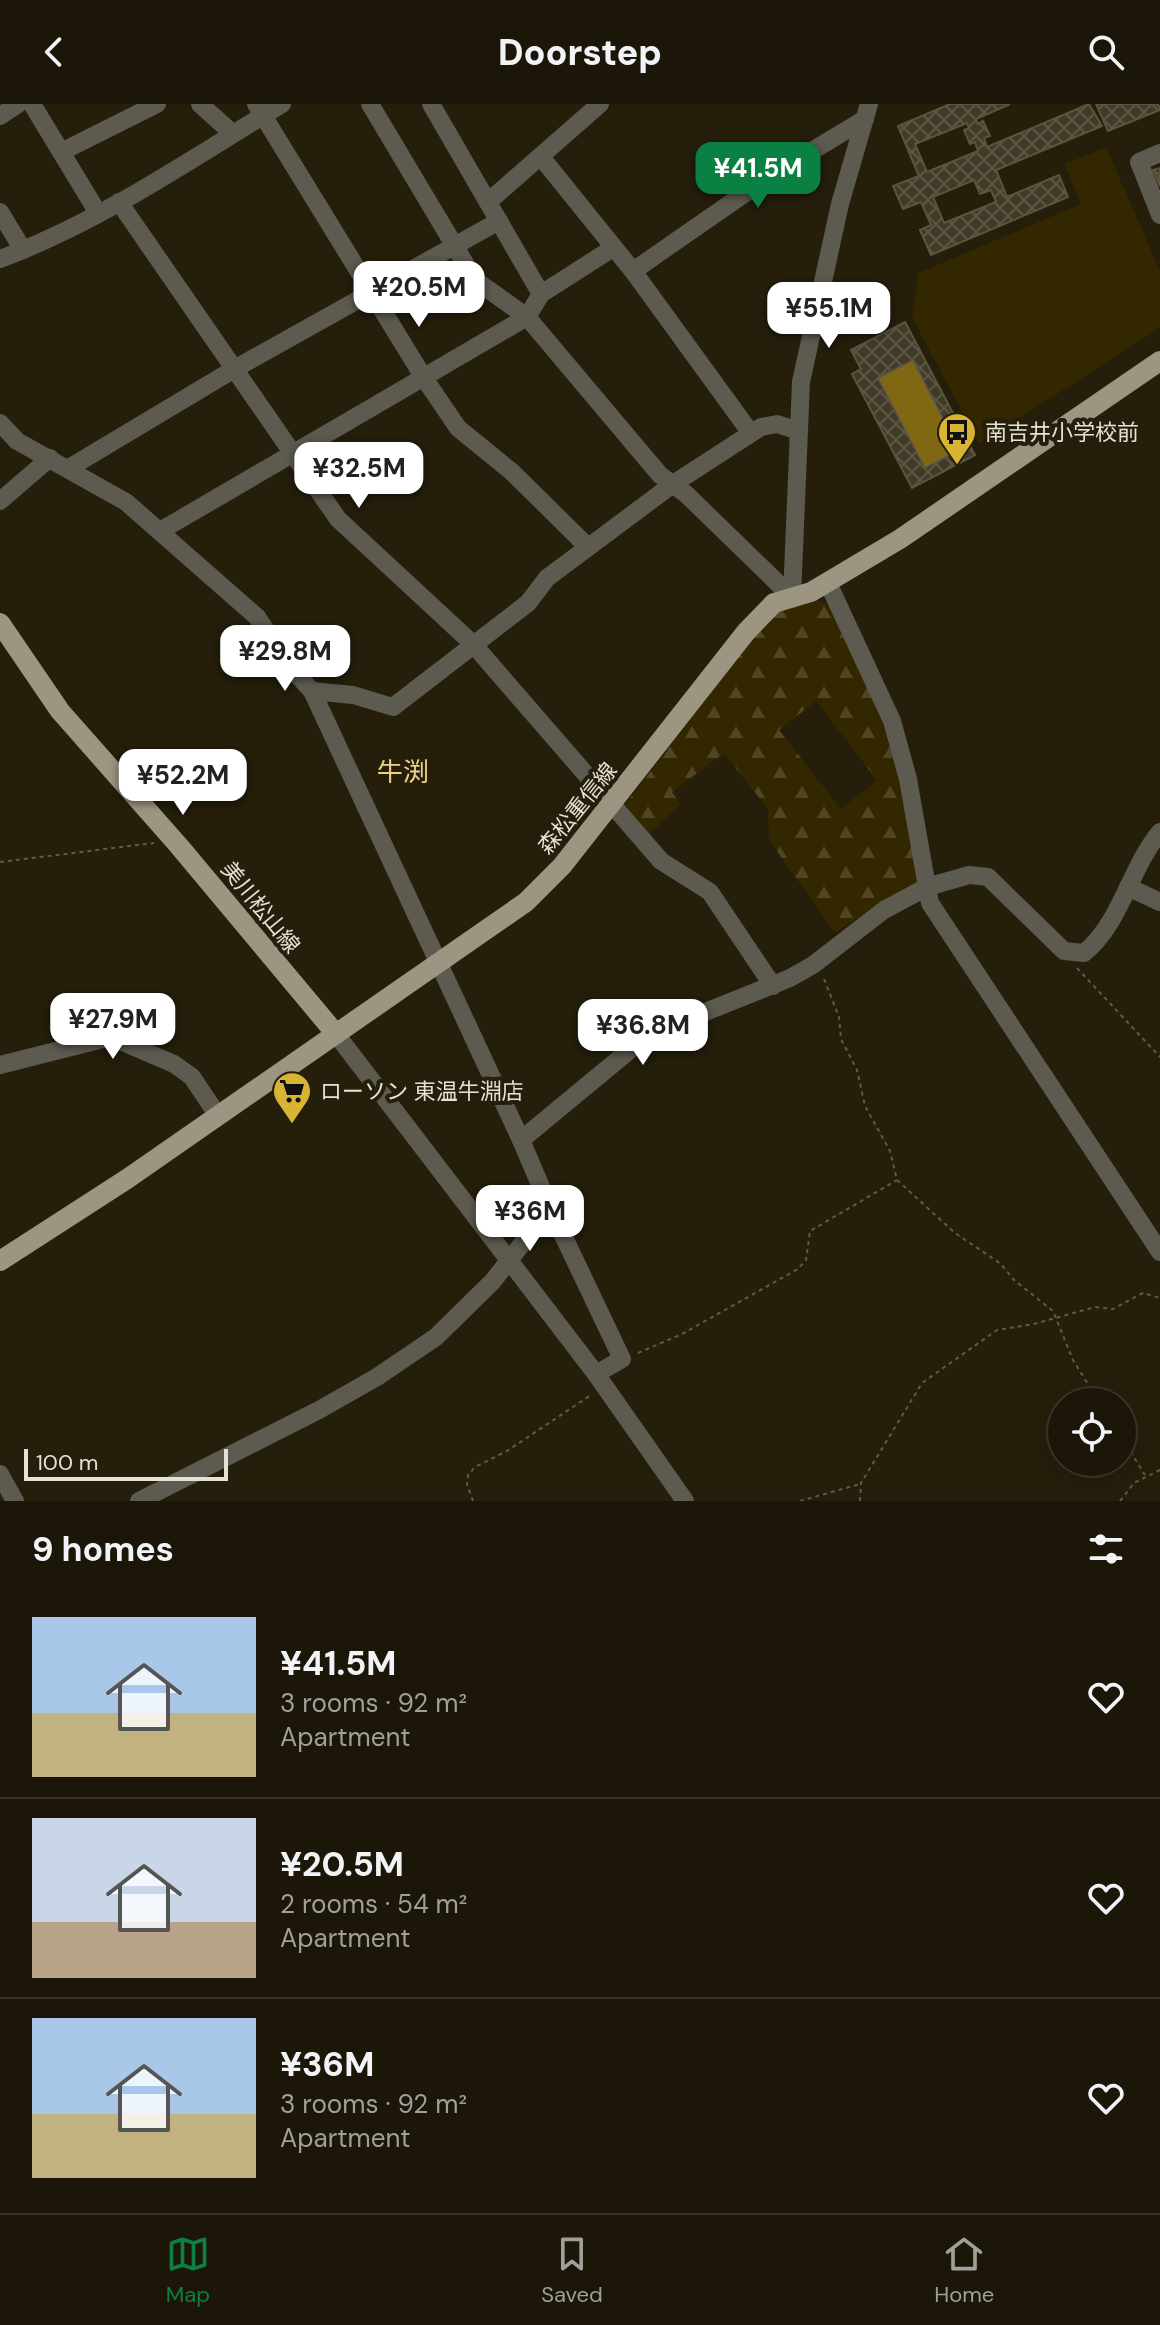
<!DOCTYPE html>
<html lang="en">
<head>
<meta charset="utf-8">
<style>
	body { margin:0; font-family:"DM Sans","Noto Sans JP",sans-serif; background:#282316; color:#f1f3f6; height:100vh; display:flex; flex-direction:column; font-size:30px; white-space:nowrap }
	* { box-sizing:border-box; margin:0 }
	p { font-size:26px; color:#a09f9c }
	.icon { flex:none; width:44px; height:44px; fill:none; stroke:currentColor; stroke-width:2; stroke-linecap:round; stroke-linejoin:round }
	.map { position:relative; height:1397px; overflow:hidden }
	.drawer { display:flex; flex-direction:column; background:#1b1608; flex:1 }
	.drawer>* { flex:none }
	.tools { position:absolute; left:1048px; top:1284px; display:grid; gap:16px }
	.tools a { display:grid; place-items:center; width:88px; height:88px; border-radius:50%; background:#1b1608; box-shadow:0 8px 32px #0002,0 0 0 2px #393529; font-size:40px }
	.scale { position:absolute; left:24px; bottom:20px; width:204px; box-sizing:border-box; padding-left:8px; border:4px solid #e5e1d5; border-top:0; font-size:22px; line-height:28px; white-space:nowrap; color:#e5e1d5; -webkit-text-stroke:6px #241e0b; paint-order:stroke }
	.price { position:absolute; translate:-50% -68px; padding:0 18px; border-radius:16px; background:#fff; color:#222; font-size:26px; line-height:52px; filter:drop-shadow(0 2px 4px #0008) }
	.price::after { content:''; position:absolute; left:50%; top:48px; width:24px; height:18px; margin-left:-12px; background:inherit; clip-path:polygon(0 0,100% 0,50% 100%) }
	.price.on { background:#0b8043; color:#fff }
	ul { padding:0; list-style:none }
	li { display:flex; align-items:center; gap:24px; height:200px; padding:0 32px }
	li+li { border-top:2px solid #393529 }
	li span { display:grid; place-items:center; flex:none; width:224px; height:160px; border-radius:0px; color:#555 }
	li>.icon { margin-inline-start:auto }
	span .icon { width:96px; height:96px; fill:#fffc; stroke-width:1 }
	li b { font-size:34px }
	h2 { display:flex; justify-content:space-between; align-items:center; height:96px; padding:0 32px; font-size:34px }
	header { display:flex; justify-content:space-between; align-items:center; height:104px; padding:0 32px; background:#1b1608; font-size:36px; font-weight:800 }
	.menu { display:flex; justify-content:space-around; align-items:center; height:112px; border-top:2px solid #393529; background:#1b1608; font-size:22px; color:#a09f9c }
	.menu a { display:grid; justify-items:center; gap:4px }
	.menu .on { color:#0b8043 }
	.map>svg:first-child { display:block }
	.grass { fill:#332700 }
	.forest { fill:url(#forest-firs); fill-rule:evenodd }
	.water { fill:#806812; stroke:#9e8c4c; stroke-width:2 }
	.building { fill:url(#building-cross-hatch); stroke:#5b543f; stroke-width:2; fill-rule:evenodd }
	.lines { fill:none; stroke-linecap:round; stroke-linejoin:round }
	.path { stroke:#5f5a49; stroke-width:2; stroke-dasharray:4 4; stroke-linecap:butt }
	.minor { stroke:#5d5a50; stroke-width:18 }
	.major { stroke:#9b9582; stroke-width:20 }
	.labels { text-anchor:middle; stroke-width:8; stroke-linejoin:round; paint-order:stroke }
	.poi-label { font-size:22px; fill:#e5e1d5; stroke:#241e0b; text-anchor:start }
	.street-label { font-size:22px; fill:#e5e1d5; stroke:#241e0b }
	.quarter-label { font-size:26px; fill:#ecd185; stroke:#241e0b }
</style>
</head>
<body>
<header><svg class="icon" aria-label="back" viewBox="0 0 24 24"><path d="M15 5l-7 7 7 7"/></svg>Doorstep<svg class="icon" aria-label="search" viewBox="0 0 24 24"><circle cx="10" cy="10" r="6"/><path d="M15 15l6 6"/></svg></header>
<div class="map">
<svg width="1160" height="1397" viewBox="0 0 1160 1397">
	<defs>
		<pattern id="forest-firs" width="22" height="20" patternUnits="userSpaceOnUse" patternTransform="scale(2)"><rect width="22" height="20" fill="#332700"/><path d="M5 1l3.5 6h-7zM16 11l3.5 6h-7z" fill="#504624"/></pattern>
		<pattern id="building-cross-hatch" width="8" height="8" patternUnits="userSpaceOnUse" patternTransform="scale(2)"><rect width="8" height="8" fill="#413a27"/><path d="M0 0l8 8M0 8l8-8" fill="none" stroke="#5c5645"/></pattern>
	</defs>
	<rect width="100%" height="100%" fill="#241e0b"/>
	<path class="grass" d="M1106,43l54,124v57l-181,116 -67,-127 6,-44 163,-69 -16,-40z"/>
	<path class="forest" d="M815,496l19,7 49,118 17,56 18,102 -31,16 -52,34 -66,-93 -1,-31 -44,-56 -52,39 9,12 -32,30 -26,-27 142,-184 15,-12zM816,597l61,79 -36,29 -62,-79z"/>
	<path class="water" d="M913,256l46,90 -34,18 -47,-90z"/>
	<g class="building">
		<path d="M950,0h60l-34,15 2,5 5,-3 7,15 -6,2 3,9 102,-43 13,22 -106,44 11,27 52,-22 9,22 -137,58 -11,-25 11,-5 -10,-23 -18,7 -10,-23 26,-10 -21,-50zM967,19l2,5 -5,2 6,14 5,-2 3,9 -51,21 -12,-28zM974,76l6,14 11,-4 5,12 -52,21 -11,-26z"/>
		<path d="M1096,0h62l2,6 -52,21z"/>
		<path d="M1160,64v18l-7,-16z"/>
		<path d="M905,218l70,133 -63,33 -60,-114 9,-5 -10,-19zM913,256l46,90 -34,18 -47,-90z"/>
	</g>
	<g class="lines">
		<g class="path">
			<path d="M0,758l154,-19"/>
			<path d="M1077,864l83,89"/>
			<path d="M824,875l15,38 2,22 16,31 8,36 25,45 7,29 58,53 46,31 13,16 39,31 20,49 26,42"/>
			<path d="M638,1249l44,-19 116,-65 8,-9 4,-29 87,-51"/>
			<path d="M1122,1334l23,37"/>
			<path d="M473,1397l-6,-17 1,-9 7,-8 32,-16 84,-56"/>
			<path d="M800,1397l60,-17"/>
			<path d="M860,1397l1,-18 61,-100 75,-53 37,-6 61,-17 18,2 30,-16 17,5"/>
			<path d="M1120,1397l14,-18 26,-13"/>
		</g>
		<g class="minor">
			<path d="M32,0l66,109"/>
			<path d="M200,0l33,30"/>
			<path d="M256,0l168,274 34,50 54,44 76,75"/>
			<path d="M370,0l105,176 52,37 133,158 26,19 106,103"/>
			<path d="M431,0l110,190"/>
			<path d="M0,12l18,-12"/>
			<path d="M61,48l96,-48"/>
			<path d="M1160,49l-21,9 21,53"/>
			<path d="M541,53l92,114 117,161"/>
			<path d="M119,98l219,317 135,125 188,217 49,31 63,94"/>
			<path d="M488,98l112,-98"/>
			<path d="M0,108l23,38"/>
			<path d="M0,155c100,-37 191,-100 282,-155"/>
			<path d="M633,167l134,-93 98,-59"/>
			<path d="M0,319l17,18 109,61 131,115 33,50 22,24 209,449"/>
			<path d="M69,364l167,-100 263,-147"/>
			<path d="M0,397l50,-43"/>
			<path d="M160,427l367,-214 14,-23 72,-46"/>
			<path d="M828,479l64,138 16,58 19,108 42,-12 19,2 76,74 20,2c37,-30 46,-85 76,-121"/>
			<path d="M792,493l9,-215 39,-178 29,-100"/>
			<path d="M312,587l41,4 40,12 135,-104 19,-25 126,-94 88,-57 16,-3 19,6"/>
			<path d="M1128,783l32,15"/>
			<path d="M336,930l260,340 89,127"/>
			<path d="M0,961l111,-28 63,27 18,13 26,39"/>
			<path d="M550,1104l72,151 -26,15"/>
			<path d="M0,1370l15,27"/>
			<path d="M139,1397l180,-91 58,-33 59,-40 57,-56 57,-73 -29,-68 110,-91 37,-22 122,-49 23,-13 71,-55 43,-23 3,16 230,349"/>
		</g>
		<g class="major">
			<path d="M0,519l60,88 119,135 157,188"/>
			<path d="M0,1157l127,-82 399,-277 36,-36 184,-234 28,-29 37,-11 89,-53 260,-178"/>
		</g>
	</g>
	<defs>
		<symbol id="bus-pin" viewBox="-11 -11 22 30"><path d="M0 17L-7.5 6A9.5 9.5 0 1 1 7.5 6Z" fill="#d9b334" stroke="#241e0b"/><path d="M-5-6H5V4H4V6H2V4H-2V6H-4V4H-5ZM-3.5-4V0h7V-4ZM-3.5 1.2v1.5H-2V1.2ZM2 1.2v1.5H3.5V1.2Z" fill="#111"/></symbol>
		<symbol id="supermarket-pin" viewBox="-11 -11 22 30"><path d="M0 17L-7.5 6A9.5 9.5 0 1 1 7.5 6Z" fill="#d9b334" stroke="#241e0b"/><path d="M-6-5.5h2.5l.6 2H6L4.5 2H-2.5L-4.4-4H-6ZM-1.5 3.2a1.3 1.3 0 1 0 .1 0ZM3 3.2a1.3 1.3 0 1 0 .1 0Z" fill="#111"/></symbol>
	</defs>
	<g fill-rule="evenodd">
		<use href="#bus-pin" x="935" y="306" width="44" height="60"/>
		<use href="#supermarket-pin" x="270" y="965" width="44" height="60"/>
	</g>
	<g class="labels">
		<g class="poi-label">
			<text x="985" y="336">南吉井小学校前</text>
			<text x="320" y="995">ローソン 東温牛淵店</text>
		</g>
		<g class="street-label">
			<text transform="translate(577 704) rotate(-51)" y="8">森松重信線</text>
			<text transform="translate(261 803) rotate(51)" y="8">美川松山線</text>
		</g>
		<g class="quarter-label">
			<text x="403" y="677">牛渕</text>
		</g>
	</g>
</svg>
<div class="tools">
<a><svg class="icon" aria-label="locate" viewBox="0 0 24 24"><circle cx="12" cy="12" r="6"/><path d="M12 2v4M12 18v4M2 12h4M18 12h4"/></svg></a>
</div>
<div class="scale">100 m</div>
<b class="price on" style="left:758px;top:106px">¥41.5M</b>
<b class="price" style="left:419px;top:225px">¥20.5M</b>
<b class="price" style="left:829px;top:246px">¥55.1M</b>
<b class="price" style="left:359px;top:406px">¥32.5M</b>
<b class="price" style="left:285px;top:589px">¥29.8M</b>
<b class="price" style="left:183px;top:713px">¥52.2M</b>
<b class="price" style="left:113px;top:957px">¥27.9M</b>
<b class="price" style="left:643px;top:963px">¥36.8M</b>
<b class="price" style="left:530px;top:1149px">¥36M</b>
</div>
<section class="drawer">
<h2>9 homes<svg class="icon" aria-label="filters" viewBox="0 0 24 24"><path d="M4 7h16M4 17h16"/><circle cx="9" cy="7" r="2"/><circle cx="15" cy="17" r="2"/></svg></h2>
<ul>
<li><span style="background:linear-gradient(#a9c7e8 60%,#c2b280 0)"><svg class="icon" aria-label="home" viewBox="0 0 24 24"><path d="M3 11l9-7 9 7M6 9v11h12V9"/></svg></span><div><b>¥41.5M</b><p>3 rooms · 92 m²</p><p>Apartment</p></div><svg class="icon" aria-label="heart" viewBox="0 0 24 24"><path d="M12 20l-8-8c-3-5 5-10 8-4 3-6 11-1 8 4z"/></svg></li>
<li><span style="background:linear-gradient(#c9d6e8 65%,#b9a48a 0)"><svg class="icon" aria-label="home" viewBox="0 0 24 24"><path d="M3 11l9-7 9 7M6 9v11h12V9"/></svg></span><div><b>¥20.5M</b><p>2 rooms · 54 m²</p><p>Apartment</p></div><svg class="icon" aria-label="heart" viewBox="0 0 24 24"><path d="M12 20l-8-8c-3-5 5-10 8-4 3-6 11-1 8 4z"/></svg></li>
<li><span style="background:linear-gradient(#a9c7e8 60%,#c2b280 0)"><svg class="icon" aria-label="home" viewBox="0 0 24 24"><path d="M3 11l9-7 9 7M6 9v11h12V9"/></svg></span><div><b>¥36M</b><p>3 rooms · 92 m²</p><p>Apartment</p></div><svg class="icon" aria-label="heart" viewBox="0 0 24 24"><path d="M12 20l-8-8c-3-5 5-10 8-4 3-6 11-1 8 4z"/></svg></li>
</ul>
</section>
<nav class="menu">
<a class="on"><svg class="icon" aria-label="map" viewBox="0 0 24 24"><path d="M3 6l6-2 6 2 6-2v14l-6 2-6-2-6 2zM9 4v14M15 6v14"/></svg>Map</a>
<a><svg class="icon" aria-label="saved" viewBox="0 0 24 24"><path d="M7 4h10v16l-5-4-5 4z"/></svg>Saved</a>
<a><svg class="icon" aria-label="home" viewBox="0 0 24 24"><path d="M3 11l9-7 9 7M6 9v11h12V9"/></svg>Home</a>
</nav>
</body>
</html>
